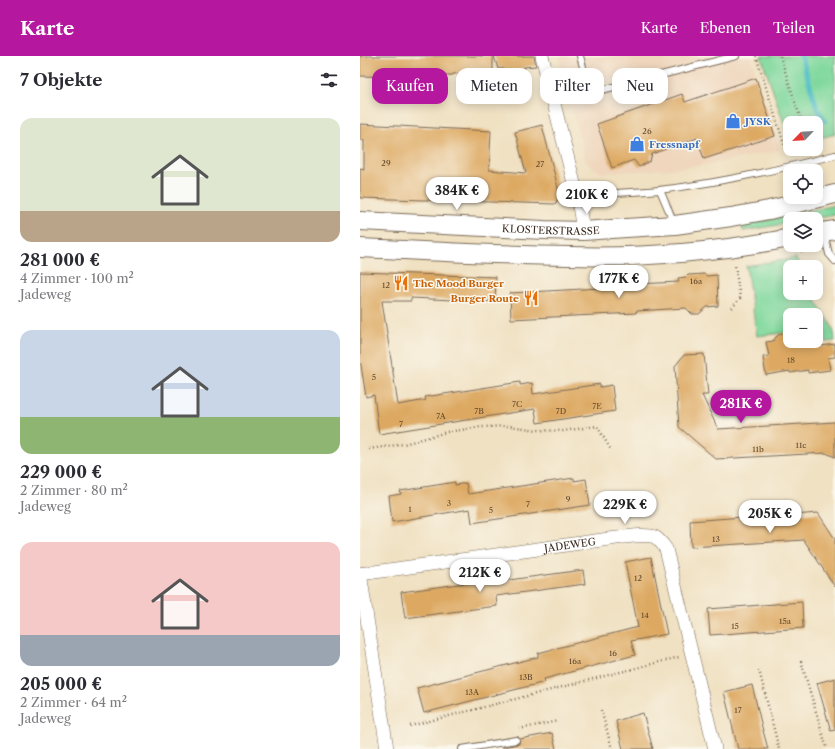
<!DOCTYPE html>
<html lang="de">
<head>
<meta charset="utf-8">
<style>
	body { margin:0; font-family:"Libre Caslon Text",serif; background:#f2f2f3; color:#2b2b33; height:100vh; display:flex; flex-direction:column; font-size:15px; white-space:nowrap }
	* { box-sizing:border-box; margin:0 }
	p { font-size:13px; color:#7c7c81 }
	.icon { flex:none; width:22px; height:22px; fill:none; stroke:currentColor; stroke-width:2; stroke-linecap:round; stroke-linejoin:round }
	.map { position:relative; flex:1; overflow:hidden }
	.panel { display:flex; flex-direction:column; background:#fff; width:360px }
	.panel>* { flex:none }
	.guide { position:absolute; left:12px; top:12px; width:380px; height:36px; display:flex; gap:8px }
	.needle { width:26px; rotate:245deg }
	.tools { position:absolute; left:423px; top:60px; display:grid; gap:8px }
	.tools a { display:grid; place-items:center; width:40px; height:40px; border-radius:8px; background:#fff; box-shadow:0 2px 10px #0003; font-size:20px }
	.price { position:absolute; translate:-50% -34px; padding:0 9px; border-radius:14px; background:#fff; color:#222; font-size:13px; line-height:26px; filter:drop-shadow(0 1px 2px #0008) }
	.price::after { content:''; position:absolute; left:50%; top:24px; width:12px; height:9px; margin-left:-6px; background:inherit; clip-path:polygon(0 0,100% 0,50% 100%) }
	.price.current { background:#b5179e; color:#fff }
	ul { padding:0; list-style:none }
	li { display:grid; align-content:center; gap:8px; height:212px; padding:0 20px }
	li span { display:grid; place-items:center; height:124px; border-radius:12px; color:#555 }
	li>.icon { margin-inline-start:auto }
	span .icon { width:72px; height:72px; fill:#fffc; stroke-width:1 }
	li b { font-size:17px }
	h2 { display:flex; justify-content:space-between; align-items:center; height:48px; padding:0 20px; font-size:17px }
	.chip { padding:0 14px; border-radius:12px; background:#fff; box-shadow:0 2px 10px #0003; font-size:14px; line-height:36px }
	.chip.current { background:#b5179e; color:#fff }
	header { display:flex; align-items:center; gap:24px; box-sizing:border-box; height:56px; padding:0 20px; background:#b5179e; color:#fff }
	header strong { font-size:19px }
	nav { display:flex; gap:22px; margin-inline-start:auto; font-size:14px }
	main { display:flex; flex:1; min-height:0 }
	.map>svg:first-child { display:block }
	.built { fill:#efd6bc }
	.green { fill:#80d89d; stroke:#5e815e }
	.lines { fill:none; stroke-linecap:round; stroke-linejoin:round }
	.stream { stroke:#4fbec6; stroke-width:5 }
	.building { fill:#dda962 }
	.lane-casing { stroke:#7a6a57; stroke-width:8 }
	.street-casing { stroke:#7a6a57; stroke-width:14 }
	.secondary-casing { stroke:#7a6a57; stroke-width:20 }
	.path { stroke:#7a6a57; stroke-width:2.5; stroke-dasharray:1 3; stroke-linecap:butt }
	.lane { stroke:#fff; stroke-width:6 }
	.street { stroke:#fff; stroke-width:13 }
	.secondary { stroke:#fff; stroke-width:18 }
	.labels { text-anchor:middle; stroke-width:3; stroke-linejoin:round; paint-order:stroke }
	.number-label { font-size:8px; fill:#644a2f }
	.shop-label { font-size:10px; font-weight:bold; fill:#366cbe; stroke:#fbf7ec; text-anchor:start }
	.street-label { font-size:10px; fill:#3b2a1e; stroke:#fbf7ec }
	.food-label { font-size:10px; font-weight:bold; fill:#c56008; stroke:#fbf7ec; text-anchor:start }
</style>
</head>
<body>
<header>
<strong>Karte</strong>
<nav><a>Karte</a><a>Ebenen</a><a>Teilen</a></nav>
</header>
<main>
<section class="panel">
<h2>7 Objekte<svg class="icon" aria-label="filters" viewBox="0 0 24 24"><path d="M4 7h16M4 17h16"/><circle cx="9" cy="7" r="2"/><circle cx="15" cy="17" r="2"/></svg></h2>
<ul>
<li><span style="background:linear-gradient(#dfe7d0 75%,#b9a48a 0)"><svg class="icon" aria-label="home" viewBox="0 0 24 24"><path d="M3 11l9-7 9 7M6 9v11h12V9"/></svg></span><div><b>281 000 €</b><p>4 Zimmer · 100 m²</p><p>Jadeweg</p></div></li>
<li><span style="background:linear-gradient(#c9d6e8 70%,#8fb573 0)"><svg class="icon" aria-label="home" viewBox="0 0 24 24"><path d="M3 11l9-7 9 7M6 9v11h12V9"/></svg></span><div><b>229 000 €</b><p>2 Zimmer · 80 m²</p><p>Jadeweg</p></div></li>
<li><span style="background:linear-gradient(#f6c9c9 75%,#9aa5b1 0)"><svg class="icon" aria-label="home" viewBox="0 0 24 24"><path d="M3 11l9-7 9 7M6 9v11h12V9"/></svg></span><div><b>205 000 €</b><p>2 Zimmer · 64 m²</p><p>Jadeweg</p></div></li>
</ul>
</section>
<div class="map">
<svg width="475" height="693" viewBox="0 0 475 693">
	<rect width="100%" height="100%" fill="#fbf7ec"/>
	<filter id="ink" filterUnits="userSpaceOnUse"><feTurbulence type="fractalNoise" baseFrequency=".025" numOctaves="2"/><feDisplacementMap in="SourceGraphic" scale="8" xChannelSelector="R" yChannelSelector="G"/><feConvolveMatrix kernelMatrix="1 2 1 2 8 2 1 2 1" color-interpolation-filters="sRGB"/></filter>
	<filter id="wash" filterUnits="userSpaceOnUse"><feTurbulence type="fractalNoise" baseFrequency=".012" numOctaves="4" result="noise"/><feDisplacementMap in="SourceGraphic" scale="16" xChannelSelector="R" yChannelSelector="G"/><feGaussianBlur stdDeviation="0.9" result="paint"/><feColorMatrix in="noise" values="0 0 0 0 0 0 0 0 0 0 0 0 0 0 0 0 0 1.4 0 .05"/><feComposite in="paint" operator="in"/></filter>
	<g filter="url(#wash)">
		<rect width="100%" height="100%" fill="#f0e1c2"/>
		<path class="built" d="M199,0h191l30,94 -65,13 -43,6 -71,4 -15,-11z"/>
		<g class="green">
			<path d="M401,0h74v78l-19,5v-16h-26v18z"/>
			<path d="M475,149v10l-22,4h-23v4l-47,8 -1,-5z"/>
			<path d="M436,202l4,9h-10v26h22c7,17 23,29 23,48l-8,1 -11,-7v-20h-26v17l-33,4 -11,-70z"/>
		</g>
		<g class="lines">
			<path class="stream" d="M441,0l16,52 8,13"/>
		</g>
		<g id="blocks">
			<g class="building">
				<path d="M0,0h133v14l-40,4v1h-11v-1l-42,2 -1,1 -39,-1z"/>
				<path d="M134,0h40l2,10 -12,1 1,3 -20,3 -1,-4h-6z"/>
				<path d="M396,22l19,58 -71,23 -7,-21 -45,16 -2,7 -11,6 -5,-7 -22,8 -15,-44 85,-30 3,8z"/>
				<path d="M0,68l131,7 -2,39 37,3 -11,-41 27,-7 18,71 -5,8 -195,-6v-30l4,1v-29h-4z"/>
				<path d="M0,216l136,5 -1,25 -84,-4v3h-29l16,104 28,-5 -1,-3 95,-15v3l12,-2 1,11 67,-10v3l12,-2 3,26 -78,12 -2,-14 -156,25 -5,-39 -8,2 -6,-38z"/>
				<path d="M344,218l3,2 10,-1 1,31 -11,1 -8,7h-7l-6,-6 -50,3v2l-125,6 -1,-26 128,-7v-2l41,-2 -1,-4 8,-1 2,-2z"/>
				<path d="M422,277l4,1 4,4v3h29l1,5 15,-2v13l-7,1 2,12 -22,3v-3l-18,3v-2l-24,4 -3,-18 6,-1 -3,-14 7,-1 4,-5z"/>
				<path d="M344,298l4,41h-6l16,34 117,-7v35l-9,-4 -110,6 -37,-32 -4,-61 9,-11z"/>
				<path d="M214,422v3l12,-2 4,26 -118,18 -2,-14 -78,13 -3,-26 12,-2 -1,-3 55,-9v3l11,-2 2,11z"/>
				<path d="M458,457l17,26v48l-31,-47 -113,7 -1,-26 93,-7v2z"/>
				<path d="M291,501l16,77 -36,7 4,14 -91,24 1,3 -121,31 -7,-25 121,-31v-4l100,-26 -13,-65z"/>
				<path d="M223,514l2,14 -89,12 1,10 -92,12 -4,-26 93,-13v3z"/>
				<path d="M442,546l1,26 -93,7 -2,-26z"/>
				<path d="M475,622v52l-4,1 -14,-48z"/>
				<path d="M392,629l10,42 6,22h-30l-14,-57z"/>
				<path d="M283,657l10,36h-30l-7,-28z"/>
				<path d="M192,677l4,16h-53v-2l16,-3 1,-5z"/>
			</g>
		</g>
	</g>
	<g filter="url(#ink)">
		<use href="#blocks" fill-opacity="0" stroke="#7a6a57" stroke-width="1"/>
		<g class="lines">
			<defs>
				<g id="lane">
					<path d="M220,0l10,37 146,-37"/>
					<path d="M300,134l14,33"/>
					<path d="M218,143c27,-7 54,-6 81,-9 60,-7 119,-20 176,-35"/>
					<path d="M464,177l5,21 6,7"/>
					<path d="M102,693l54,-9"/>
				</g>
				<g id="street">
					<path d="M182,0l36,143 5,32"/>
					<path d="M0,517l27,176"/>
					<path id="s1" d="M0,518l249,-35c12,-1 35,-6 46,-2 5,3 8,8 11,12l49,200"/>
				</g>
				<g id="secondary">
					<path id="s2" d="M0,165l184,9 39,1 43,-3 49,-3 56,-8 38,-7 66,-16"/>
					<path d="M456,177l19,-3"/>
					<path d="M0,192c70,3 140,7 209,8 74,2 149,-4 221,-18"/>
				</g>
			</defs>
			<use href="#lane" class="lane-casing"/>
			<use href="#street" class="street-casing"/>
			<use href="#secondary" class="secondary-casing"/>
			<g class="path">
				<path d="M396,0l30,94"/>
				<path d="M420,0l22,67"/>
				<path d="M441,196l10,-3"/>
				<path d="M372,252l8,-10 -5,-33"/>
				<path d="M9,393l35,-5 43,-12 34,-5 29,-1 27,4 26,1 34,-5 14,24"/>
				<path d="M441,605l26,88"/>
				<path d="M399,614l20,79"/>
				<path d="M241,654l11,39"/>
				<path d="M50,670l269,-69"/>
				<path d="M159,673l39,-8"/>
			</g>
			<use href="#lane" class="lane"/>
			<use href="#street" class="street"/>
			<use href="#secondary" class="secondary"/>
		</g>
	</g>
	<defs>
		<symbol id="shop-bare" viewBox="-9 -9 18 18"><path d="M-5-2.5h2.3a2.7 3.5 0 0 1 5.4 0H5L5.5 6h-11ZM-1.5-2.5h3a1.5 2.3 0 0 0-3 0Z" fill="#3f7fe0" stroke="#fbf7ec" stroke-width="2.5" paint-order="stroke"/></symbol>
		<symbol id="restaurant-bare" viewBox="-9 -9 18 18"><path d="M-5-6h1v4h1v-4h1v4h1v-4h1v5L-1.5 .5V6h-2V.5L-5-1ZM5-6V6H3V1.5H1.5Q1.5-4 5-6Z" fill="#e8710a" stroke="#fbf7ec" stroke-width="2.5" paint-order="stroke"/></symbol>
	</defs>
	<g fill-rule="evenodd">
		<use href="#shop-bare" x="362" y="54" width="22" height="22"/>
		<use href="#shop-bare" x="266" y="77" width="22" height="22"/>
		<use href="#restaurant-bare" x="30" y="216" width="22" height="22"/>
		<use href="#restaurant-bare" x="160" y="231" width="22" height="22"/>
	</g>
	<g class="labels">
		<g class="number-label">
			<text x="287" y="78">26</text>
			<text x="26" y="110">29</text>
			<text x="180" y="111">27</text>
			<text x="336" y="228">16a</text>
			<text x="26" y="232">12</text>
			<text x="431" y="307">18</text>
			<text x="14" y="324">5</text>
			<text x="157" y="351">7C</text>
			<text x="237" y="353">7E</text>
			<text x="119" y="358">7B</text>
			<text x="201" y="358">7D</text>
			<text x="81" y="363">7A</text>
			<text x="41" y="371">7</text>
			<text x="441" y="392">11c</text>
			<text x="398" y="396">11b</text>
			<text x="208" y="446">9</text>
			<text x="89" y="450">3</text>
			<text x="168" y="451">7</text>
			<text x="50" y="456">1</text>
			<text x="131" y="457">5</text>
			<text x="356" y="486">13</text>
			<text x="278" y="525">12</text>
			<text x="285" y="562">14</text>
			<text x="425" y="568">15a</text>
			<text x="375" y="573">15</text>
			<text x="253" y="600">16</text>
			<text x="215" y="608">16a</text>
			<text x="166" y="624">13B</text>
			<text x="112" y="639">13A</text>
			<text x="378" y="657">17</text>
		</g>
		<g class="shop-label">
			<text x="385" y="69">JYSK</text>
			<text x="289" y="92">Fressnapf</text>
		</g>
		<g class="street-label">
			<text dy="4" stroke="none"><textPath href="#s2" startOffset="191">KLOSTERSTRASSE</textPath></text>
			<text dy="4" stroke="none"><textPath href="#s1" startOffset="212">JADEWEG</textPath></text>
		</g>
		<g class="food-label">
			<text x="53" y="231">The Mood Burger</text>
			<text x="159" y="246" text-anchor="end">Burger Route</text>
		</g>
	</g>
</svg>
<div class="tools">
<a><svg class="needle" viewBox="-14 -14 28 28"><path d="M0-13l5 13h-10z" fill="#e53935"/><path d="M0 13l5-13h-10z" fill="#7c7c81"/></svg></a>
<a><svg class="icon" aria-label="locate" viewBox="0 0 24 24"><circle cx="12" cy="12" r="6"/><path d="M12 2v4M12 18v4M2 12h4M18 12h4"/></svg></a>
<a><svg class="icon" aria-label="layers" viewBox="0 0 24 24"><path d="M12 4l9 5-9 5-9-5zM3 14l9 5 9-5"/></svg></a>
<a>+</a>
<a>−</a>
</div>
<b class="price" style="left:97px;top:155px">384K €</b>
<b class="price" style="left:227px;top:159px">210K €</b>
<b class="price" style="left:259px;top:243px">177K €</b>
<b class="price current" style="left:381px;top:368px">281K €</b>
<b class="price" style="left:265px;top:469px">229K €</b>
<b class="price" style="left:410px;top:478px">205K €</b>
<b class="price" style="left:120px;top:537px">212K €</b>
<div class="guide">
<a class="chip current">Kaufen</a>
<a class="chip">Mieten</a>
<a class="chip">Filter</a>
<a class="chip">Neu</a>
</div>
</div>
</main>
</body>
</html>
